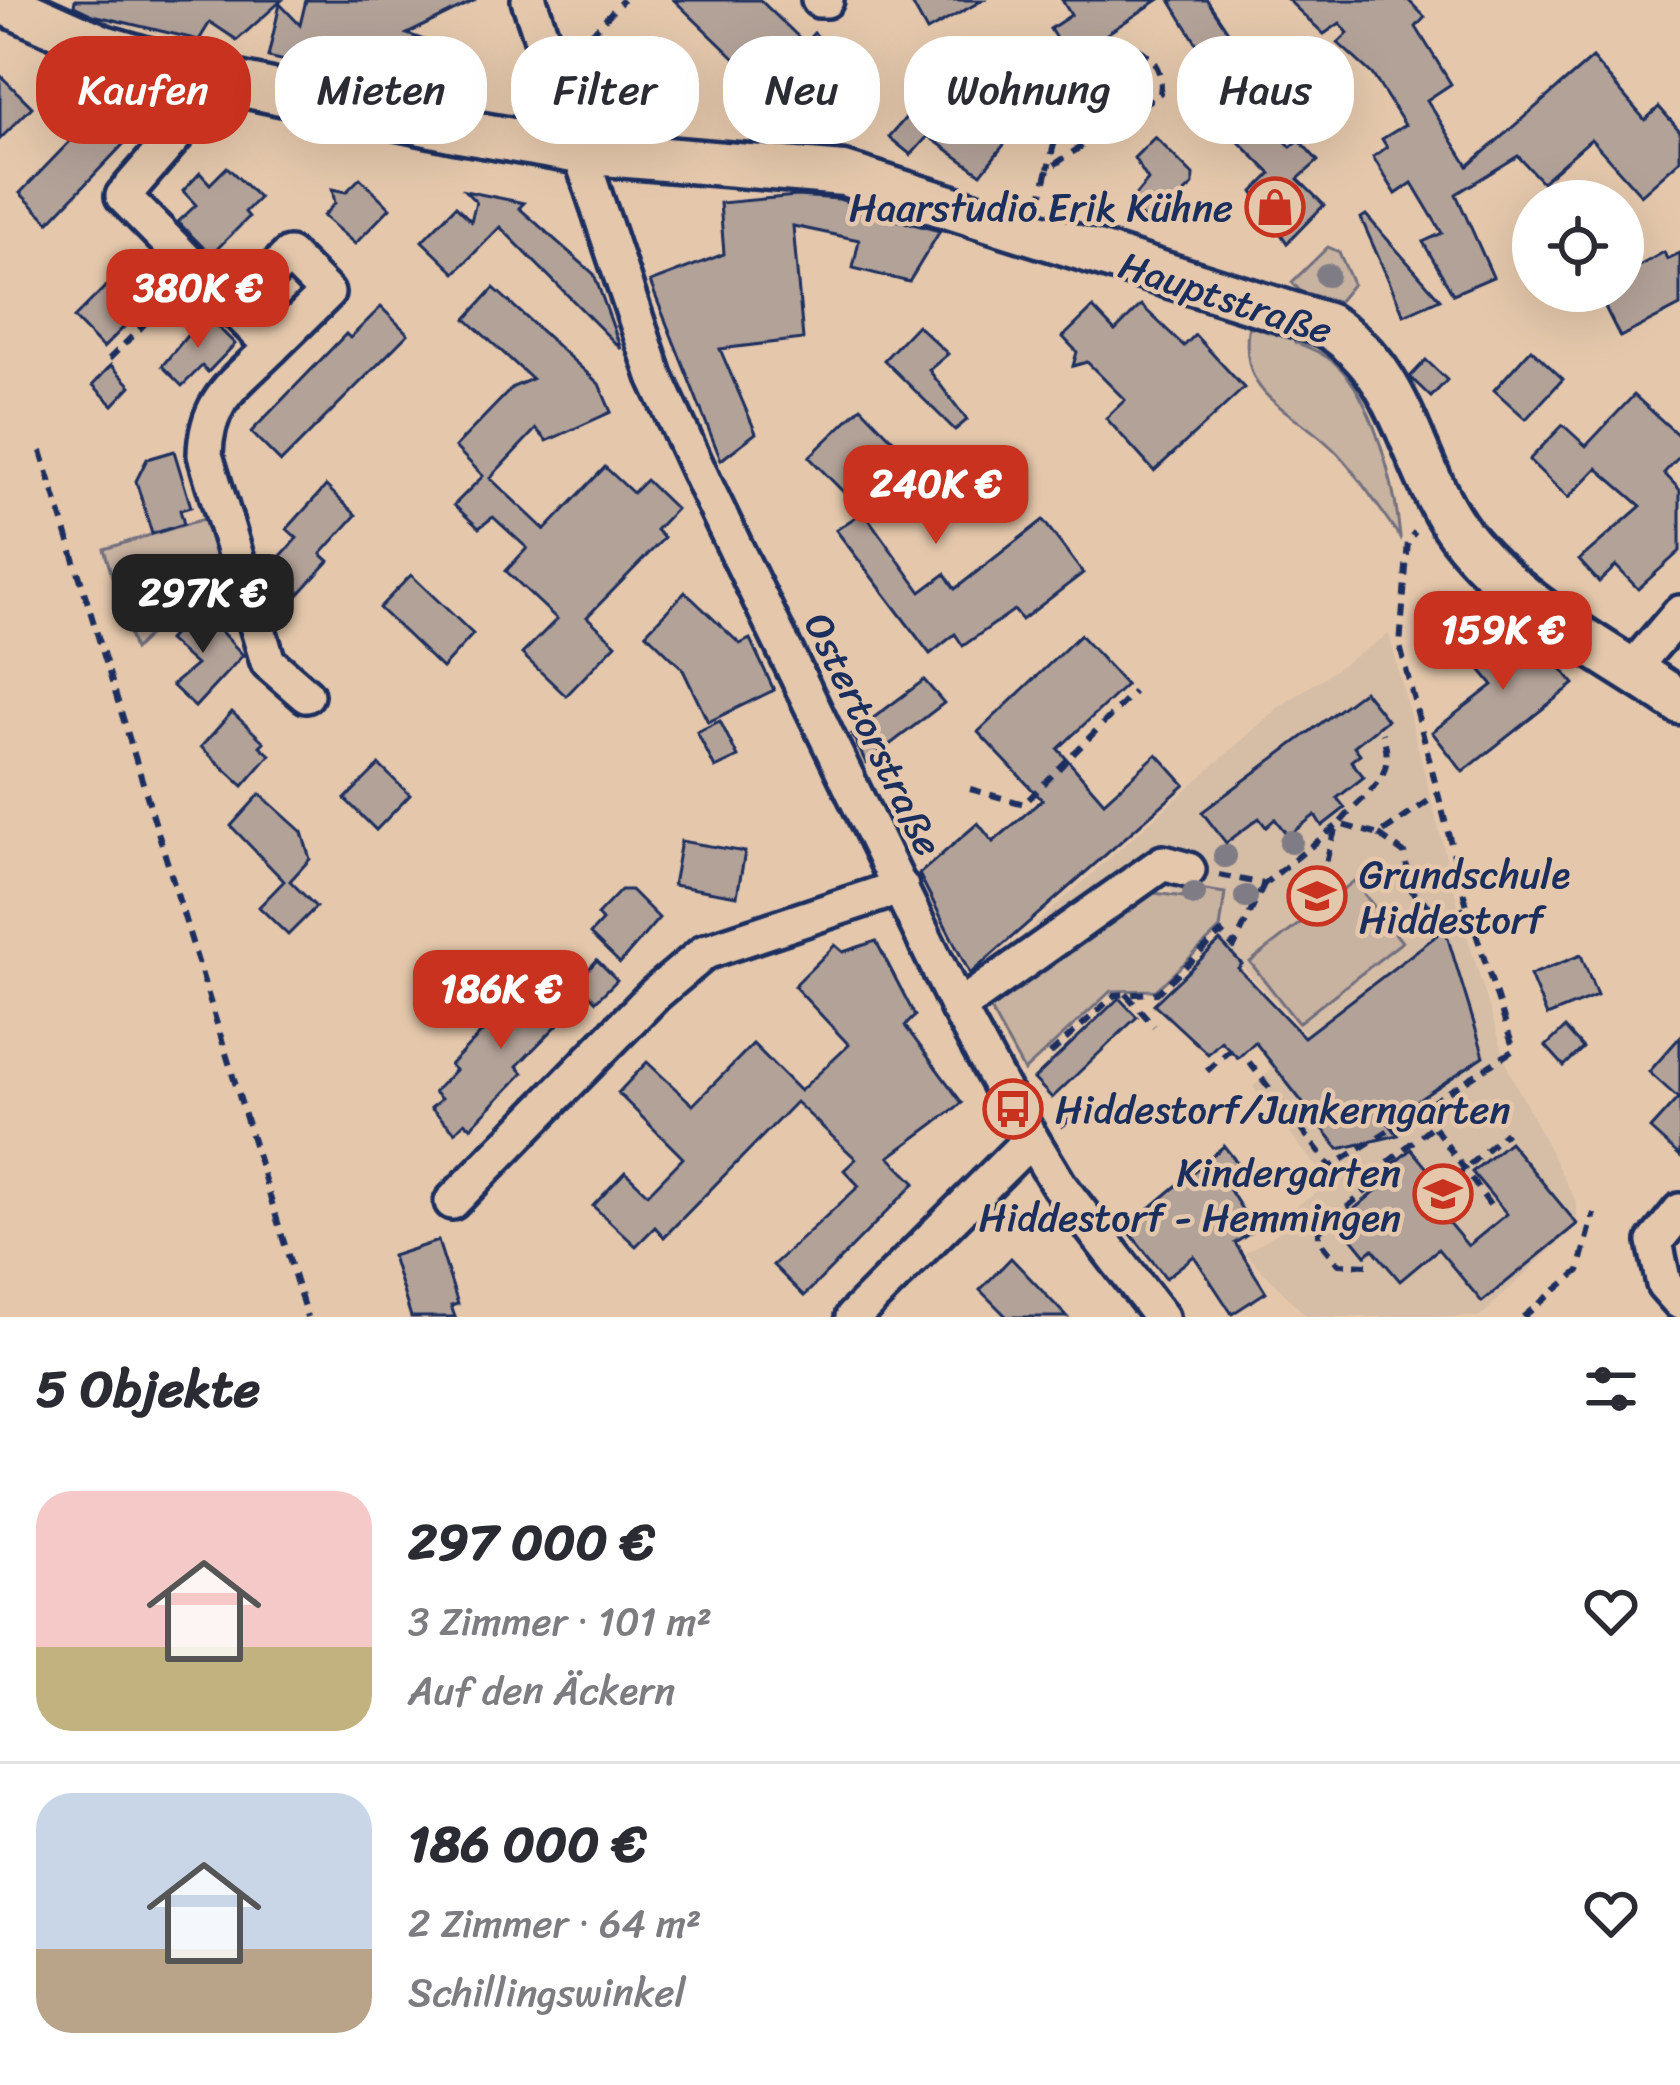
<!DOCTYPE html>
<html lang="de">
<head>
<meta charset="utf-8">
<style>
	body { margin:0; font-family:Sriracha,sans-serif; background:#f2f2f3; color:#2b2b33; height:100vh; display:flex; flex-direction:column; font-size:45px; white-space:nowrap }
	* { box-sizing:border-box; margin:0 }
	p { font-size:39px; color:#7c7c81 }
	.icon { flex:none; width:66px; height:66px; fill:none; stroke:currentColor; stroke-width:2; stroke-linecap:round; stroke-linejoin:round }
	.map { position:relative; height:1317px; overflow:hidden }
	.drawer { display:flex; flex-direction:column; background:#fff; flex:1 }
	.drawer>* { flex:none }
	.top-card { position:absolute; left:36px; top:36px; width:1608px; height:108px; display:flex; gap:24px }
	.tools { position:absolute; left:1512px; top:180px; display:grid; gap:24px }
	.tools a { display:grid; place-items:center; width:132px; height:132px; border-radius:50%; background:#fff; box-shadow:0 12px 48px #0002; font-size:60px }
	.price { position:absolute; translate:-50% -102px; padding:0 27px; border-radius:24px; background:#c8321e; color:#fff; font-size:39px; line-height:78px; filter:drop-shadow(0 3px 6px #0008) }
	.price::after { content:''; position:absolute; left:50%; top:72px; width:36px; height:27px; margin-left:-18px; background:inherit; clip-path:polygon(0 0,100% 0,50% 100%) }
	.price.on { background:#222; color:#fff }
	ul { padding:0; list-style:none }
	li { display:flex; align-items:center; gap:36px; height:300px; padding:0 36px }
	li+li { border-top:3px solid #e1e1e2 }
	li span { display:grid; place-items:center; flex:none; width:336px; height:240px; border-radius:36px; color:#555 }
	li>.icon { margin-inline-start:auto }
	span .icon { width:144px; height:144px; fill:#fffc; stroke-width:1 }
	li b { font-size:51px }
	h2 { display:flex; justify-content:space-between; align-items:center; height:144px; padding:0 36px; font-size:51px }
	.chip { padding:0 42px; border-radius:48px; background:#fff; box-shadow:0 12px 48px #0002; font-size:42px; line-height:108px }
	.chip.on { background:#c8321e; color:#fff }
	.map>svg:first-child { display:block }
	.built { fill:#d6bda6 }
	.green { fill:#c8b2a0; stroke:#72707f; stroke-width:3 }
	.building { fill:#b3a298; stroke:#1b2f5e; stroke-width:3 }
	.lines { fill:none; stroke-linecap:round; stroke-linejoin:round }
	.minor-casing { stroke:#1b2f5e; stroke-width:42 }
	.major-casing { stroke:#1b2f5e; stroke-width:51 }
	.path { stroke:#1b2f5e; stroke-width:6; stroke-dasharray:12 9; stroke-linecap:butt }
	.minor { stroke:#e5c8ac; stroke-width:33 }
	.major { stroke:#e5c8ac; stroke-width:42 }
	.tree { fill:#7f7b85 }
	.labels { text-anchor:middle; stroke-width:9; stroke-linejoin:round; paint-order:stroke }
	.poi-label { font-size:39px; fill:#1b2f5e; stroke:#e5c8ac; text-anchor:end }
	.street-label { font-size:39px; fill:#1b2f5e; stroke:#e5c8ac }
</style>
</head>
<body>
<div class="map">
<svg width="1680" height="1317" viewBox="0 0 1680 1317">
	<rect width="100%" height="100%" fill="#e5c8ac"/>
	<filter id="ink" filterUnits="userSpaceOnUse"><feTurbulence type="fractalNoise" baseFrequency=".00833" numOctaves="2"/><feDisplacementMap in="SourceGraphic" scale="24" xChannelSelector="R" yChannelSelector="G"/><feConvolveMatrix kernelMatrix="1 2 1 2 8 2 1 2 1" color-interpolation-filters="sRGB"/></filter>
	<g filter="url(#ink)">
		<path class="built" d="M1389,634l72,282 48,155 68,133v21l-97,92h-173l-62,-64 37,-23 -7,-10 55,-36 -77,-97 18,-17 -2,-7 36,-30 -147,-156 -185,103 306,-273z"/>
		<g class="green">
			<path d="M1328,247l11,5 14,32 -15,18 -37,-10 -9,-10z"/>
			<path d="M1250,318l46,15 -1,9c14,6 29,11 41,22 37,32 60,126 64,173 -20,-27 -39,-58 -62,-83 -46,-50 -105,-52 -88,-136z"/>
			<path d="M210,517l13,44 -89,89 -30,-101z"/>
			<path d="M1354,881l48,61 -104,81 -48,-61z"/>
			<path d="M1186,887l39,6 -5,36 -64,61 -45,1 -87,80 -37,-67 153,-113 44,6z"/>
		</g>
		<g class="building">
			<path d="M75,0h207l-45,40 -27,-18 -11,18 -106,-25 -19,-9z"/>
			<path d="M306,0h170l-69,34 23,8 -12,36 -86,-30 -5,23 -59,-14 12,-53 20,21z"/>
			<path d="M674,0h86l45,43 9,-10 48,46 -18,20 -11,-10 -23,23 -36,-35 -10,10z"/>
			<path d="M910,0h73l-56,31z"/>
			<path d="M1062,0h96l-89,59 -19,-30 21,-14z"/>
			<path d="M1170,0h37l51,76 -56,36 -17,-26 26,-19z"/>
			<path d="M1288,0h120l17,17 -9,10 35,57 -24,16 41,66 124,-108 53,62 14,-13 21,24v29l-39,35 -50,-56 -49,43 -24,-26 -62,38 37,83 -40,17 -30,-52 19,-9 -30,-50 -16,11 -23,-37 14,-10 -5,-8 23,-14 -33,-51 -34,-31 10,-10 -8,-10 -16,11z"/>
			<path d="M996,57l51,33 -66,84 -53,-38 -17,19 -22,-18 39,-45 26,23z"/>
			<path d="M0,75l32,32 -32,32z"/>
			<path d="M106,104l29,28 -86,90 -29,-29z"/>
			<path d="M1263,118l28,29 8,-7 19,21 -20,18 26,26 -37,38 -34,-51 18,-18 -32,-32z"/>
			<path d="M1155,137l38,38v10l-43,40 -22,-21 20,-24 -14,-22z"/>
			<path d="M227,167l32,31 -14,14 4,5 -38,38 -33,-33 18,-17 -13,-14 17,-18 10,11z"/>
			<path d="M360,178l30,30 -35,36 -32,-28 12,-13 -3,-14 14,3z"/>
			<path d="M465,191l59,12 -5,5 75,66 27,75 -121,-122 -45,46 -33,-32 34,-35 15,15 5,-19z"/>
			<path d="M797,196l42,3 15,5 -1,5 87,22 -31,51 -56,-14 6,-28 -66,-14 10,113 -83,10 36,84 -35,27 -71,-178 74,-28 -4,-51z"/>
			<path d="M1366,215l74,84 -36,16 -43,-97z"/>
			<path d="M1664,252l3,7 13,-6v53l-60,31 -23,-46h26v-16z"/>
			<path d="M138,254l30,29 -65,65 -29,-30z"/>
			<path d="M494,288l105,96 12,28 -64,29 -11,-12 -46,49 55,52 60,-63 28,26 13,-13 30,29 -20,21 8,8 -77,79 29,27 -50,52 -44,-42 35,-35 -51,-48 21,-23 -34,-31 -14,11 -25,-23 29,-29 -28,-29 58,-60 19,-8 -66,-60z"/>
			<path d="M1141,305l43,41 11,-11 49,53 -90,83 -48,-53 19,-18 -38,-38 -14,4 4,-14 -14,-15 30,-29 22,23z"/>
			<path d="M381,307l27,27 -127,128 -30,-30 95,-98 4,4z"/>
			<path d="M205,314l30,30 -27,28 -6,-6 -20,20 -20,-20z"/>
			<path d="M917,325l31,29 -19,16 38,50 -12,10 -71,-70z"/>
			<path d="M1531,349l32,30 -37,40 -32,-29z"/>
			<path d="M1426,360l21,20 -16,17 -21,-20z"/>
			<path d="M111,365l20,21 -18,19 -20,-20z"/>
			<path d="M1634,395l46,42v19l-16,17 16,17v61l-42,38 -22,-23 -17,16 -20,-22 62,-54 -44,-38 -29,30 -39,-38 34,-35 23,21z"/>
			<path d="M861,407l62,64 -60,40 58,81 24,-18 10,15 88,-69 40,53 -61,47 -8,-10 -51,36 -8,-12 -25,20 -94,-124 27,-18 -54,-55z"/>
			<path d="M174,451l17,56 -11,3 4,14 -32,10 -16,-53 11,-22z"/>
			<path d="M326,486l30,29 -35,39 8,7 -31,34 -29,-26 28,-31 -10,-9z"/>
			<path d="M411,575l62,59 -31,34 -63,-60z"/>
			<path d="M685,592l55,52 10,-5 24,51 -66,32 -26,-54 -36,-35z"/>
			<path d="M198,607l45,48 -48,52 -23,-22 24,-20 -28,-25z"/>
			<path d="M1508,617l29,22 37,45 -111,88 -31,-40 61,-47 -28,-34z"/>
			<path d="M1080,635l46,50 -68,64 46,53 53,-48 28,31 -215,189 -51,-100 59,-51 15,19 49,-42 -64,-68z"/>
			<path d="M924,680l20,23 -78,60 -14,-29z"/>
			<path d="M1364,691l23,29 -33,26 6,8 -9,7 13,16 -27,21 8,10 -23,18 -7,-11 -27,21 -13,-17 -9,8 -7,-9 -33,25 -24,-31z"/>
			<path d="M232,712l32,30 -4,4 10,9 -27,31 -42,-39z"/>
			<path d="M720,721l18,36 -23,11 -18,-36z"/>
			<path d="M379,765l31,30 -34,35 -31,-31z"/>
			<path d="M260,794l42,38 8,27 -20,22 26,26 -28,28 -29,-28 25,-26 -53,-55z"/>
			<path d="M681,841l64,11 -8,44 -64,-11z"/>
			<path d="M621,890h10l28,28 -39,45 -30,-29 12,-13 -5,-6z"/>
			<path d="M1445,929l39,127 -97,65 11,14 -59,14 -84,-107 -17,16 -17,-17 -13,13 -54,-50 66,-63 22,23 -4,4 66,69z"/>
			<path d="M876,941l39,75 -10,10 57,77 -73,54 26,26 -111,113 -31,-31 86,-79 -15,-16 12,-11 -60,-57 -132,135 -9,-10 -19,19 -43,-40 32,-34 23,22 35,-36 -65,-65 29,-31 46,43 60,-61 47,47 49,-46 -55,-59 41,-41 8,7z"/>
			<path d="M1581,955l16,41 -50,20 -17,-41z"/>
			<path d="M597,960l20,20 -21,21 -19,-19z"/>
			<path d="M543,970l35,34 -61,62 6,7 -52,54 -6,-5 -10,10 -24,-24 10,-9 -7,-7 21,-22 -5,-5z"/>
			<path d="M1119,998l18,19 -85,81 -18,-19z"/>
			<path d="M1565,1028l18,20 -19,18 -18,-20z"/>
			<path d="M1680,1037v119l-30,-27 28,-31 -29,-26z"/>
			<path d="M1509,1142l68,82 -95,78 -44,-53 -38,32 -27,-32 -7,6 -27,-33 40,-34 -6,-7 38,-32 30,36 -14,12 41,49 39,-32 -35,-42z"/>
			<path d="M1224,1146l19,24 -17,14 29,46 -20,13 31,49 -34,22 -38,-58 -28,22 -40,-50z"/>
			<path d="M438,1241l20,63 -7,2 4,11h-44l-19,-61z"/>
			<path d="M1011,1258l56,59h-60l-27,-27z"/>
		</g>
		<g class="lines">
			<defs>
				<g id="minor">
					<path d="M529,0l126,376 50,109 253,523 55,101 46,76 102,132"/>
					<path d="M819,0h7"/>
					<path d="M210,78l-16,36 -71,82 149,151c-37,37 -66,52 -67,108l63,207 38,33"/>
					<path d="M235,309l54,-54 38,38 -55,54"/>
					<path d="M1632,669l48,-56"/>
					<path d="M958,1008l205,-145 25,7"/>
					<path d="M452,1202l203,-208 50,-42 196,-65"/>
					<path d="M1680,1211l-25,31 9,42 16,18"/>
					<path d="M853,1317l178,-178"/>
				</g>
				<path id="major" d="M0,1l103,46 107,31 250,53 120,21 264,22 483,151c85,52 81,148 141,219 56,67 141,109 212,158"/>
			</defs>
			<use href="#minor" class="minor-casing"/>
			<use href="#major" class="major-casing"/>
			<g class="path">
				<path d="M576,50l47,-50"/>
				<path d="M1040,202l8,-33 112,-76c4,-20 -6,-36 -23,-45 -61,11 -77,69 -89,121"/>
				<path d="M109,359l65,-64"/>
				<path d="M41,451l266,866"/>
				<path d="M970,789l54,15 110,-112"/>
				<path d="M1379,835l25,18 8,38 34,30 21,-15"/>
				<path d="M1219,875l45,9 75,-60 40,11 58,-40"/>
				<path d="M1331,899l-10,-13c5,-18 8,-49 20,-64 25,-32 58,-42 41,-89"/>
				<path d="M1126,994l28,32"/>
				<path d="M1050,1054l65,-59 42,-2 64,-60 13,14 30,-63"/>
				<path d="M1249,1062l82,105 183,-117 -47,-144 -67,-260 8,-105 7,-9"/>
				<path d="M1207,1071l23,-21"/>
				<path d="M1422,1110l68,95"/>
				<path d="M1060,1126l17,-12"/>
				<path d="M1438,1193l68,-61"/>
				<path d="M1367,1265l-28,-1 -20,-24v-9l47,-40 3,-13 63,-52"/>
				<path d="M1523,1317l56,-46 15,-58"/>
			</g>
			<use href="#minor" class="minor"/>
			<use href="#major" class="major"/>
		</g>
		<g class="tree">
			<circle cx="1327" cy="275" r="12"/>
			<circle cx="1291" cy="842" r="12"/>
			<circle cx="1225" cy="856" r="12"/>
			<circle cx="1310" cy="883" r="12"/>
			<circle cx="1194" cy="894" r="12"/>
			<circle cx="1246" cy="897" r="12"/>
		</g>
	</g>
	<defs>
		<symbol id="shop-ring" viewBox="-11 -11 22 22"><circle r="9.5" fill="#e5c8ac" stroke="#c8321e" stroke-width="1.5"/><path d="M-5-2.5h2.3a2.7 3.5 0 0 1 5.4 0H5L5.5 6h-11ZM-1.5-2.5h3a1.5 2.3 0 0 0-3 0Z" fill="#c8321e"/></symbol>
		<symbol id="school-ring" viewBox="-11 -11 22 22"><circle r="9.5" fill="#e5c8ac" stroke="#c8321e" stroke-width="1.5"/><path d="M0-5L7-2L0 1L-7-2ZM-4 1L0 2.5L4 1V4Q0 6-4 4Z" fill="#c8321e"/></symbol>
		<symbol id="bus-ring" viewBox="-11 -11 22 22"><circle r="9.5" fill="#e5c8ac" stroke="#c8321e" stroke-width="1.5"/><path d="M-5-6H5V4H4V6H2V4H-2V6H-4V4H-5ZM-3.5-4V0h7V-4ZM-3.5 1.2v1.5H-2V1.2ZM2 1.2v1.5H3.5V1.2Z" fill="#c8321e"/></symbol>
	</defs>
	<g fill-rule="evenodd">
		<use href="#shop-ring" x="1242" y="174" width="66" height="66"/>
		<use href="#school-ring" x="1284" y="863" width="66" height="66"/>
		<use href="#bus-ring" x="980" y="1076" width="66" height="66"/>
		<use href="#school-ring" x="1410" y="1161" width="66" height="66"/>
	</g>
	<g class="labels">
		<g class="poi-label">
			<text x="1233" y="221">Haarstudio Erik Kühne</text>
			<text x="1359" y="888" text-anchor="start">Grundschule<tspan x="1359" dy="45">Hiddestorf</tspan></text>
			<text x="1055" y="1123" text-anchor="start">Hiddestorf/Junkerngarten</text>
			<text x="1401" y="1186">Kindergarten<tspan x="1401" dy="45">Hiddestorf - Hemmingen</tspan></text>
		</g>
		<g class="street-label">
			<text transform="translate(1226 297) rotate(18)" y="14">Hauptstraße</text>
			<text transform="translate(874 734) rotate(64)" y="14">Ostertorstraße</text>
		</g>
	</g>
</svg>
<div class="tools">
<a><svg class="icon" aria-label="locate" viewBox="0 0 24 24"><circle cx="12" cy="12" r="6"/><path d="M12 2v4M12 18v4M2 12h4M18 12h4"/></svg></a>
</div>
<b class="price" style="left:198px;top:351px">380K €</b>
<b class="price" style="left:936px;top:547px">240K €</b>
<b class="price on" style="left:203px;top:656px">297K €</b>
<b class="price" style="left:1503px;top:693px">159K €</b>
<b class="price" style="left:501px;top:1052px">186K €</b>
<div class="top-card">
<a class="chip on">Kaufen</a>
<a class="chip">Mieten</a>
<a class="chip">Filter</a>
<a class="chip">Neu</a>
<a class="chip">Wohnung</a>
<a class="chip">Haus</a>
</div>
</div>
<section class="drawer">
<h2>5 Objekte<svg class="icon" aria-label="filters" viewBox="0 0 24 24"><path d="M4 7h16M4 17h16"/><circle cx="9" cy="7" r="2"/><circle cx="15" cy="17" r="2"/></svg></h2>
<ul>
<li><span style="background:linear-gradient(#f6c9c9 65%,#c2b280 0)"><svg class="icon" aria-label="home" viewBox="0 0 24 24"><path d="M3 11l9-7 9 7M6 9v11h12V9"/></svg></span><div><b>297 000 €</b><p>3 Zimmer · 101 m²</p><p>Auf den Äckern</p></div><svg class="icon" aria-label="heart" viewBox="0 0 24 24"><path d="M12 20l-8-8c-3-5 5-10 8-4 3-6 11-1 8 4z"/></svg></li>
<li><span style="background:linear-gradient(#c9d6e8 65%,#b9a48a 0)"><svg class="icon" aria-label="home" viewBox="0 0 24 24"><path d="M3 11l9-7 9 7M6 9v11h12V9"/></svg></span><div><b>186 000 €</b><p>2 Zimmer · 64 m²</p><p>Schillingswinkel</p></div><svg class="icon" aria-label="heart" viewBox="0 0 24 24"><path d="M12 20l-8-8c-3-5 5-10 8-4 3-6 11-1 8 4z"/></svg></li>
</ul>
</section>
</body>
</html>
